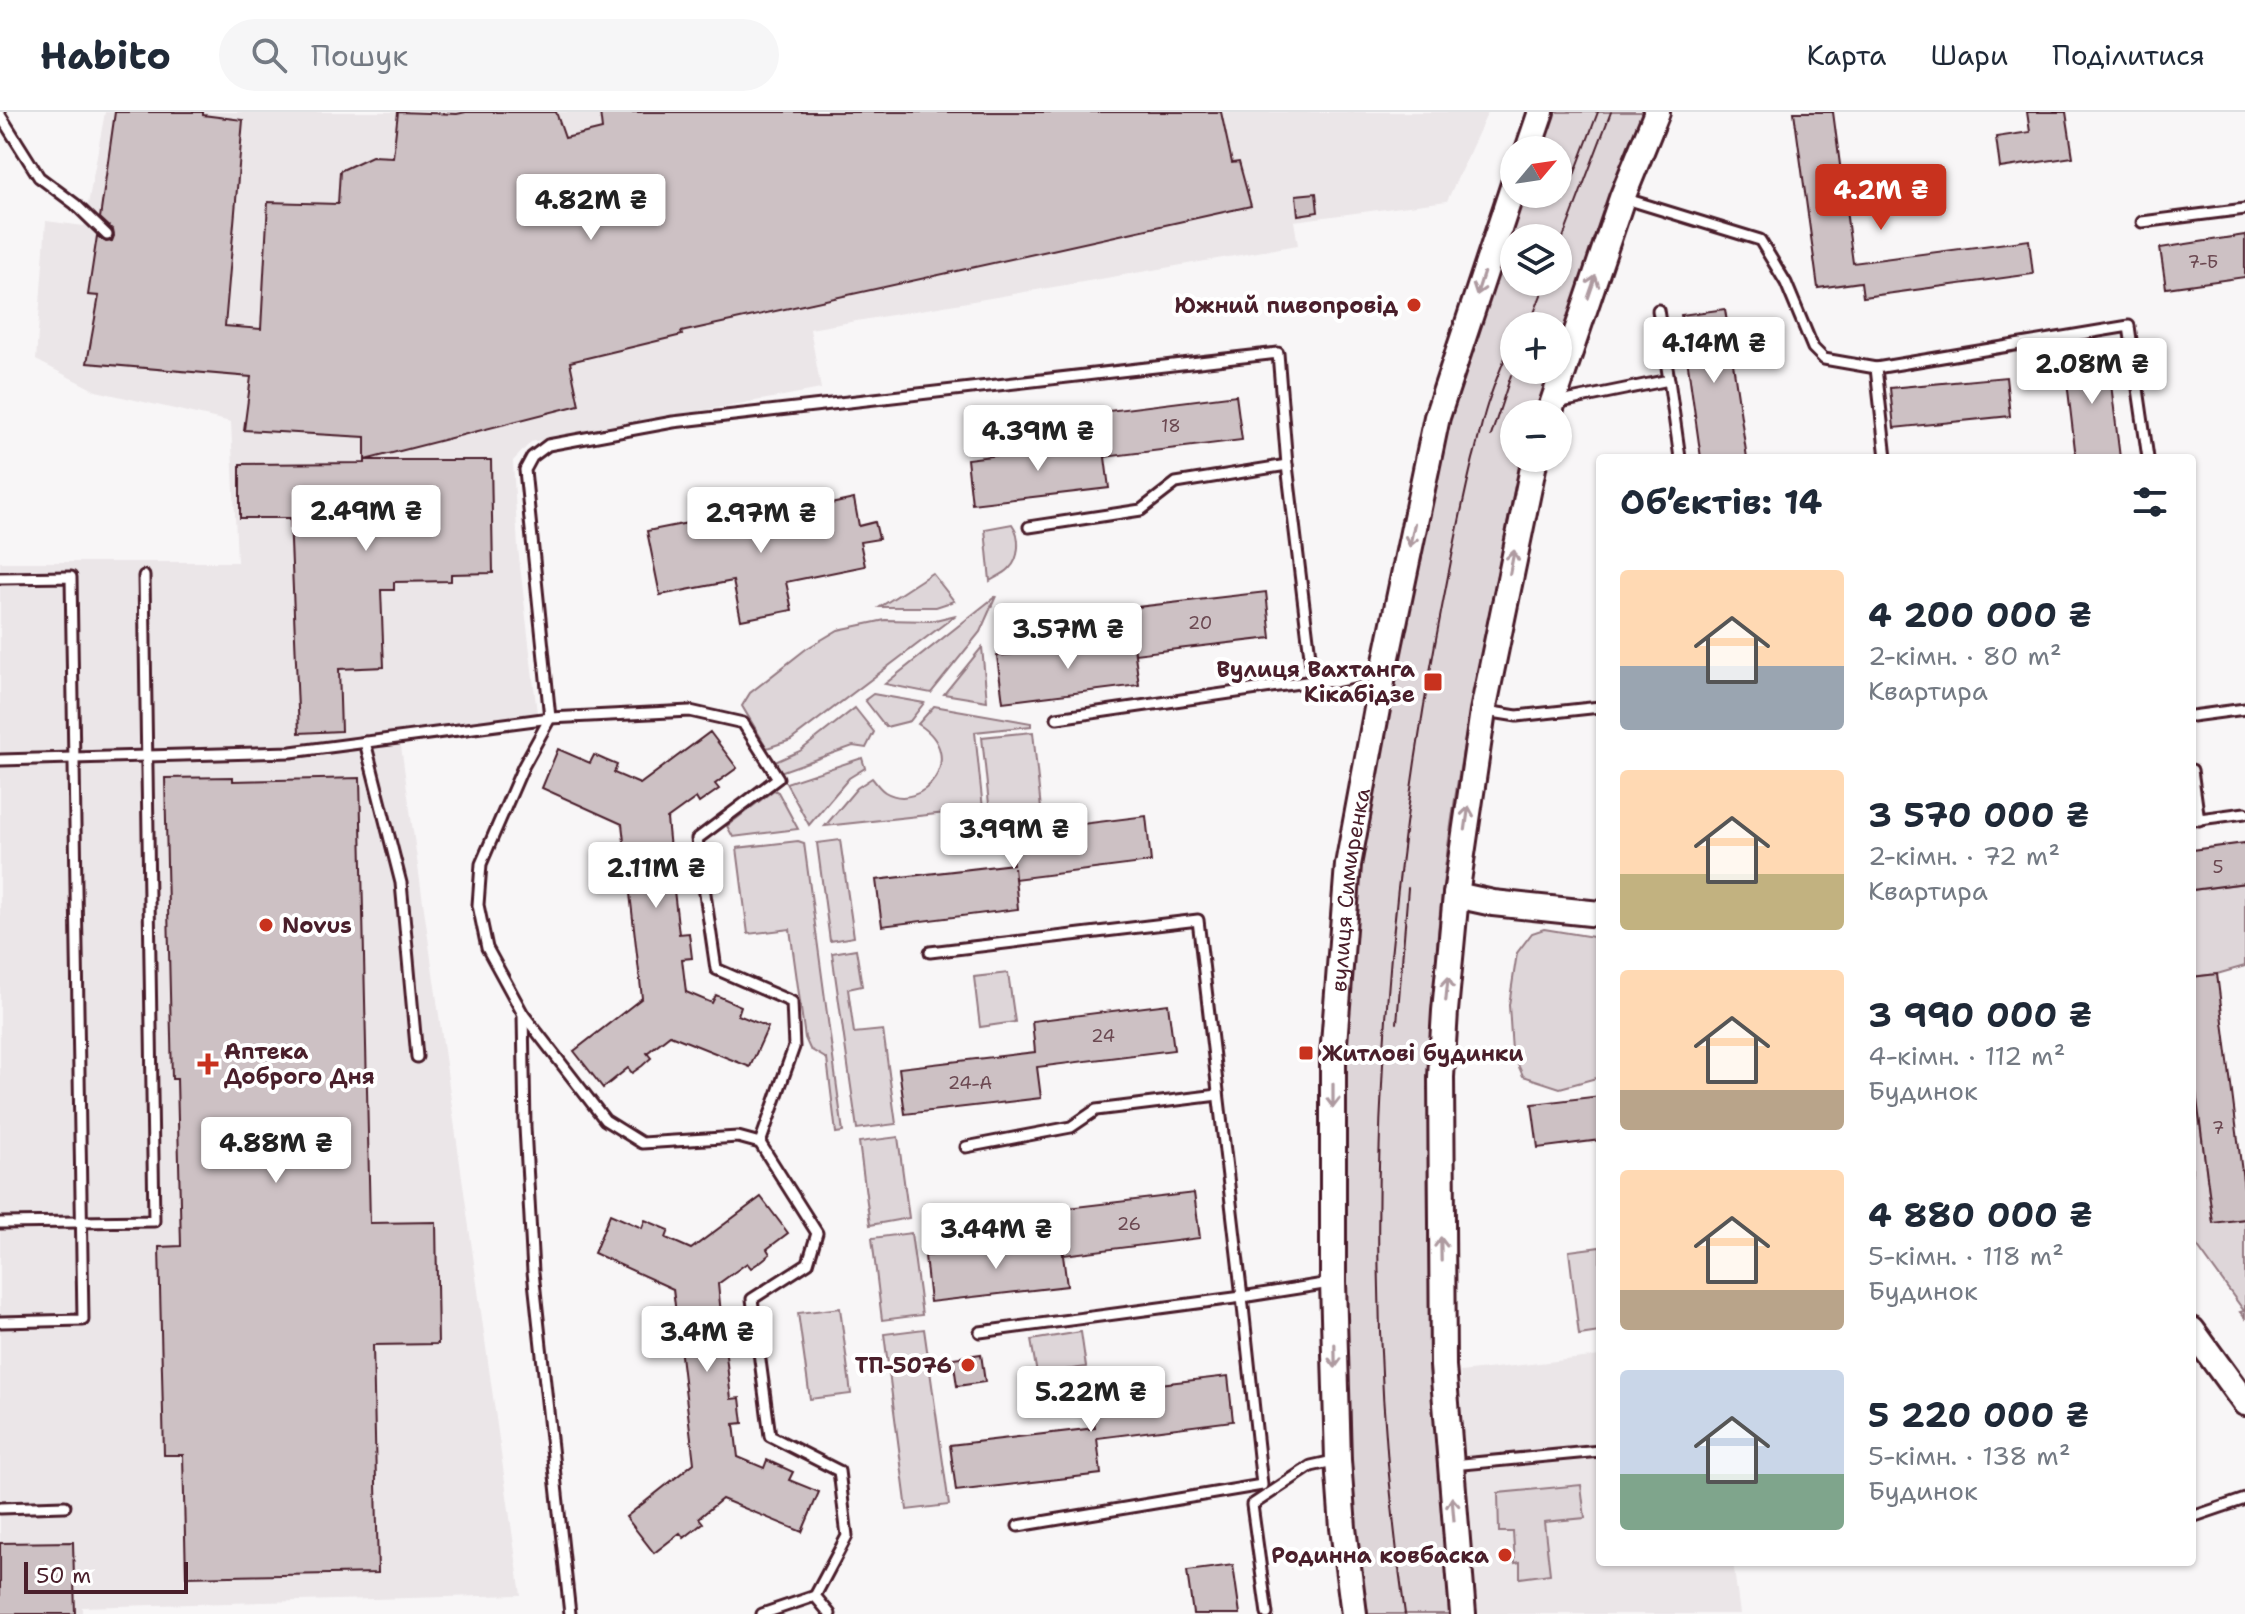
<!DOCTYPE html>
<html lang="uk">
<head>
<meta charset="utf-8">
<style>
	body { margin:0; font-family:"Shantell Sans",sans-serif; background:#f6f6f7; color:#1f2937; height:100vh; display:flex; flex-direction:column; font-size:30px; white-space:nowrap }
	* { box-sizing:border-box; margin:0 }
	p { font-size:26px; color:#747a83 }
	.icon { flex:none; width:44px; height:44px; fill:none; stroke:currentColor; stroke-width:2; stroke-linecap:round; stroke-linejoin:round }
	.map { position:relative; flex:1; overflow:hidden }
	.details { position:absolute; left:1596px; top:342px; width:600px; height:1112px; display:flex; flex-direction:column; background:#fff; border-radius:8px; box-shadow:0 2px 6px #0004 }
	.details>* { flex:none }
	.needle { width:52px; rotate:61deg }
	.buttons { position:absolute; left:1500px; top:24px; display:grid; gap:16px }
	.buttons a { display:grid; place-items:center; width:72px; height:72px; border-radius:50%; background:#fff; box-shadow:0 2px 6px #0004; font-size:40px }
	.scale { position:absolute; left:24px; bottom:20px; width:164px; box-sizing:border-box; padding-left:8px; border:4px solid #4a1f2b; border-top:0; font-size:22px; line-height:28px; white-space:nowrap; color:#4a1f2b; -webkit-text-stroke:6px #fff; paint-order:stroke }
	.price { position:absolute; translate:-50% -68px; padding:0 18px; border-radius:8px; background:#fff; color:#222; font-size:26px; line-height:52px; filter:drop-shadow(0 2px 4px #0008) }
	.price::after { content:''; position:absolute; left:50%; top:48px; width:24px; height:18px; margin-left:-12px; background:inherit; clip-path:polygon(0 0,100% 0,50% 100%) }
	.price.selected { background:#c8321e; color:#fff }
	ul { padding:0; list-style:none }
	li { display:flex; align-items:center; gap:24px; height:200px; padding:0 24px }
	li span { display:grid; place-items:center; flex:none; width:224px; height:160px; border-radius:8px; color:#555 }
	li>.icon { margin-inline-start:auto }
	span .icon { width:96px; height:96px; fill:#fffc; stroke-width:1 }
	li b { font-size:34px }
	h2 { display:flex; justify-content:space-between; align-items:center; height:96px; padding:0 24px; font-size:34px }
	header { display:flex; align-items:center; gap:48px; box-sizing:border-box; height:112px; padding:0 40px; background:#fff; border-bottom:2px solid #e0e1e3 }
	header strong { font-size:38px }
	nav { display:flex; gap:44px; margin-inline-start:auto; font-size:28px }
	.search { width:560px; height:72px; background:#f6f6f7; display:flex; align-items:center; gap:20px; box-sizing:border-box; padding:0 28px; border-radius:44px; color:#747a83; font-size:30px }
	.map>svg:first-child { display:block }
	.built { fill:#ebe6e8 }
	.green { fill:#ded6d9; stroke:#947a82; stroke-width:2; fill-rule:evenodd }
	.building { fill:#cdc1c4; stroke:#4a1f2b; stroke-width:2 }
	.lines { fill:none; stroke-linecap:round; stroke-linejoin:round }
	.lane-casing { stroke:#4a1f2b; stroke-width:15 }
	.secondary-casing { stroke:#4a1f2b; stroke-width:30 }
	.lane { stroke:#fff; stroke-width:9 }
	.secondary { stroke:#fff; stroke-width:24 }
	.tram { stroke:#4a1f2b; stroke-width:2 }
	.oneway { stroke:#ae9aa0 }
	.poi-dot { fill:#c8321e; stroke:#fff; stroke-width:3 }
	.labels { text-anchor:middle; stroke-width:8; stroke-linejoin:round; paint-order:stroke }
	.number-label { font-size:18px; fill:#6b4851 }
	.poi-label { font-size:22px; font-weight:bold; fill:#4a1f2b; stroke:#fff; text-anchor:end }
	.street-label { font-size:22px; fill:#4a1f2b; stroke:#fff }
</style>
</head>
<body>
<header>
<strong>Habito</strong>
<div class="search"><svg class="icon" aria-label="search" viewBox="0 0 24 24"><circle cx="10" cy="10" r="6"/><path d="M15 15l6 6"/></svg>Пошук</div>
<nav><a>Карта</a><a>Шари</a><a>Поділитися</a></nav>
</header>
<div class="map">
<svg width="2245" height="1502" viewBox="0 0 2245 1502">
	<rect width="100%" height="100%" fill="#f8f6f7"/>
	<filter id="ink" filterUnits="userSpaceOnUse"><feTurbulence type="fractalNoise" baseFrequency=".0125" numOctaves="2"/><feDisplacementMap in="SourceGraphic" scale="16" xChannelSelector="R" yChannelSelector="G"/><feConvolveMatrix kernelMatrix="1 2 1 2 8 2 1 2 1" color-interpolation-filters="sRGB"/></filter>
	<g filter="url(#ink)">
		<g class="built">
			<path d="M105,0h1383l-41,89 -153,20 4,24 -488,84 11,60 -290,53 -18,19 5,87 19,165 -138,19 122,863 -439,12v7h-82v-1052h237l-6,-140 -135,-31 -60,-31 10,-139 38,5z"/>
			<path d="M1600,1244v206h133l7,52h-263l-8,-78 -9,-164z"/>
		</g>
		<g class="green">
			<path d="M1553,0h91l-45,112 -41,126v-24h-44v44h38l-14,44h-24v44h10l-9,28c-31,156 -67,312 -79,471 -17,219 -6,439 15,657h-86l-15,-149 -7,-124 1,-276 12,-162 9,-80 76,-371 13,-53 67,-205h37v-44h-20zM1514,126h44v44h-44z"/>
			<path d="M1012,412c9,12 8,35 -3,45 -5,5 -13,8 -19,12l-5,-52z"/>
			<path d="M932,461l22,28 -18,6h-56z"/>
			<path d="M996,484l-16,36 -49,61 -46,-9z"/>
			<path d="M956,503l-165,125 -24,8 -25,-42 8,-13 56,-44 32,-19 47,-10 46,1z"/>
			<path d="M982,535l5,54 -43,-7z"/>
			<path d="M873,582l51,9 -14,18 -24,6 -21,-27z"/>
			<path d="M934,594l97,17v3l-56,6 8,77 -158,17 32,-38 15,-10c3,4 8,11 13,14 37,22 85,-36 33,-68z"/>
			<path d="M855,596l19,24 -8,16 -13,-2 -73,26 -5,-10 25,-11z"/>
			<path d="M1033,620l8,77 -51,5 -8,-77z"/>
			<path d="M862,646l3,10 -16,10 -40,47 -23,-42z"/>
			<path d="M774,678l4,2 20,37 -65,8 -6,-11z"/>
			<path d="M840,728l14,97 -24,4 -13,-98z"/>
			<path d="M798,729l6,2 39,289 -7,1 -9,-74 -17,-10 -5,-11 -15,-109 -42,5 -11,-86z"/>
			<path d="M2245,771v83l-28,8 -25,3v-87z"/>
			<path d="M1544,817l56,9v139l-40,11 -37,-12 -11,-25 -3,-46 8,-52 15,-20z"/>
			<path d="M856,837l6,37 -14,3 6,44 29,-3 13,94 -39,5 -25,-176z"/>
			<path d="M1008,861l7,49 -35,5 -6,-50z"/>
			<path d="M2192,949l21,161 32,-3v99l-5,-6 4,-1 -52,-72z"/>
			<path d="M898,1025l11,81 -39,7 -11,-83z"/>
			<path d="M911,1121l11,82 -40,5 -10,-82z"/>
			<path d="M1600,1135v85l-21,3 -10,-84z"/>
			<path d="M840,1196l11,86 -41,5 -12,-86z"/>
			<path d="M924,1217l25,176 -42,5 -23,-176z"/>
			<path d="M1081,1220l5,35 -49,7 -6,-34z"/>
			<path d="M1581,1373l4,33 -41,4 6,52 -30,4v-16l-5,1 -2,-31h-14l-1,-39z"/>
		</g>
		<g class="building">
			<path d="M115,0h88v3l40,5 -18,206 36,3 7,-127 70,2 2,-33 32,-15 21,1 5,-45 59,2 9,-2h90l9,26 37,-9 -2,-17h621l11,51 7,-1 12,44 -570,126 1,3 -112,27 9,43 -214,55v-23l-121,-7 7,-53 -164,-14 12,-67 -11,-1 9,-59 9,6 6,-1 2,-5 -1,-6 -13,-12z"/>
			<path d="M1794,0h39l20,151 176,-23 4,34 -170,23 -2,-15 -43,6z"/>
			<path d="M2027,0h39l7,45 -73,11 -4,-31 34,-5z"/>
			<path d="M1316,81l2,19 -20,3 -2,-20z"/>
			<path d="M2245,123v42l-79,11 -6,-40z"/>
			<path d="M1725,197l22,149h-46l-20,-143z"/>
			<path d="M2107,239l13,107h-44l-12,-102z"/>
			<path d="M2006,265l4,39 -116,12 -4,-40z"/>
			<path d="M1236,283l6,45 -137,17 -5,-45z"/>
			<path d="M1103,330l6,46 -137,16 -5,-45z"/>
			<path d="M365,348h126l2,113 -42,1v7l-57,1v8h-13l3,77 -45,2 2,62 -42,2 -9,-215h-50v-54l125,-1z"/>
			<path d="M854,387l5,27 16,-4 4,17 -19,3 5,24 -79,16 6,28 -51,10 -8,-39 -73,14 -13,-64 51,-10 3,11z"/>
			<path d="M1266,480l5,46 -136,16 -6,-46z"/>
			<path d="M1133,528l6,45 -136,17 -6,-46z"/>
			<path d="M710,620l27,36 -22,16 4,5 -20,14 -3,-5 -29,21 3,30 7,-1 3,24 -8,1 7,61 10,-1 3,25 -10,1 4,33 26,11 4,-8 25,11 -3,9 30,12 -18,40 -80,-32 -23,18 4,5 -9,8 -10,7 -4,-5 -25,20 -29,-37 68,-53 -20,-174 -80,-36 16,-39 32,14 4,-8 11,5 12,5 -3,8 26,11z"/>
			<path d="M233,665v4l127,-3 10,445 66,-1 2,122 -65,1 5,228 -192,4 -3,-122h-19l-5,-208 22,-1 -4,-167h-5l-7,-301z"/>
			<path d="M1146,704l5,46 -136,17 -1,-12 4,42 -136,17 -6,-46 137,-16 -4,-31z"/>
			<path d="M2245,731v40l-53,7v-40z"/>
			<path d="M2217,862l28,222v23l-32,4 -21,-162v-84z"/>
			<path d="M1168,892l6,46 -137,17 4,31 -136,16 -6,-46 136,-16 -3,-31z"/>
			<path d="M1600,984v44l-62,8 -6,-44z"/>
			<path d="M1194,1081l6,45 -136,17 -6,-46z"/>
			<path d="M761,1085l27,36 -21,16 3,5 -10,8 -9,6 -4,-5 -29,21 3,30 8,-1 2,24 -7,1 7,61 9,-1 3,25 -9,1 4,33 26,11 3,-8 26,12 -4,8 30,12 -17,40 -80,-33 -23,19 4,5 -10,8 -9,7 -4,-5 -26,20 -28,-36 68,-54 -21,-174 -79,-36 16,-39 32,14 3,-8 24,10 -3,8 25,11z"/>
			<path d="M1061,1128l6,46 -137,16 -5,-46z"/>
			<path d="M981,1242l4,28 -28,4 -4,-28z"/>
			<path d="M1228,1264l5,45 -136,17 4,36 -145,17 -6,-46 145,-17 -4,-36z"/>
			<path d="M73,1430l2,72h-75v-71z"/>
			<path d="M1233,1453l7,49h-47l-6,-43z"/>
		</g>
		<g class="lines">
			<defs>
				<g id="lane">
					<path d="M0,3l39,62 36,27 32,31"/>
					<path d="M1623,86l137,42 26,43 27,65 11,11 52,9"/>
					<path d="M2142,110l103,-13"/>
					<path d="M1669,268l11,78"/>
					<path d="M1556,291l113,-23 -11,-70"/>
					<path d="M1886,346l-10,-90 253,-42 19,132"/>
					<path d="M1029,415l112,-17 35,-27 111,-18"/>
					<path d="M0,466l71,-1 12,743 -83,2"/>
					<path d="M1486,599l31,5 83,-9"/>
					<path d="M2192,604l53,-7"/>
					<path d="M1057,606l256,-37 21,1 46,-10"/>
					<path d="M365,630l36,141 16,174"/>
					<path d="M0,648l291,-8 259,-34 -27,49 -42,97 -3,41 9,43 36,66 2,113 8,145 37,342"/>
					<path d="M2192,658l7,50"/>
					<path d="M2192,708l53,-7"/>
					<path d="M930,840l268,-32 44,377 88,-14"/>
					<path d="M523,902l82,106 37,23 96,-6 22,6 57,90 -9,30 -56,36 18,137 69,35 8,65 -32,60 15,18"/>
					<path d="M760,1031l34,-96 -2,-45 -76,-33 -19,-130 81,-61 -35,-55 -53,-12 -140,7 -25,-248 7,-13 16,-12 125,-23 605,-69 9,112 26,216"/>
					<path d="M966,1035l105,-20 25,-17 122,-15"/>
					<path d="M0,1111l154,-2 -10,-645"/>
					<path d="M980,1220l262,-35 20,188 -244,41"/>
					<path d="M1452,1353l148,-14"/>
					<path d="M0,1396l65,-2"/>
					<path d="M2192,1405l53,-18"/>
					<path d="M762,1502l53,-18"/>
					<path d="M1267,1502l-15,-109 59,-39 27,-6"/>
				</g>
				<g id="secondary">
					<path d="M1528,38l13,-38"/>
					<path d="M1549,302l73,-216 35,-86"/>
					<path d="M1456,783l37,8 107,11"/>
					<path d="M2192,1218l53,73"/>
					<path id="s1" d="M1354,1502l-11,-86 -5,-68 -5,-178v-226l15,-191 36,-194 53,-254 77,-233"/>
					<path d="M1463,1502l-20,-248 -2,-289 4,-66 11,-116 27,-184 52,-253"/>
				</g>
			</defs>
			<use href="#lane" class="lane-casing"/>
			<use href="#secondary" class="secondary-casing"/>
			<use href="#lane" class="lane"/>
			<use href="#secondary" class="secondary"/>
			<g class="tram">
				<path d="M1571,71l27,-71"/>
				<path d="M1558,139l53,-139"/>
				<path d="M1529,214l17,-44"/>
				<path d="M1491,324l20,-61"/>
				<path d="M1397,911l11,-135"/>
				<path d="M1405,1502c-46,-322 -30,-651 30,-970 12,-62 23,-124 38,-185 6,-20 9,-42 17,-62 7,-21 16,-41 24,-61"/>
			</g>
		</g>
		<defs><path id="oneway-shaft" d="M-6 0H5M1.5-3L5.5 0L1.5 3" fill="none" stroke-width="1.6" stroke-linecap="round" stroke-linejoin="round" transform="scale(2)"/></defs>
		<g class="oneway">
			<use href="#oneway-shaft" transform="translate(1480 172) rotate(108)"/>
			<use href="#oneway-shaft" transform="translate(1592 175) rotate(-71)"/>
			<use href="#oneway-shaft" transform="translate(1412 423) rotate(102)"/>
			<use href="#oneway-shaft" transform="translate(1512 450) rotate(-79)"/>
			<use href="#oneway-shaft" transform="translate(1467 706) rotate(-82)"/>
			<use href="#oneway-shaft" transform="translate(1447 877) rotate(-84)"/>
			<use href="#oneway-shaft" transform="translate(1333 984) rotate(90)"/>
			<use href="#oneway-shaft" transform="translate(1441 1137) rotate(-91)"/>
			<use href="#oneway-shaft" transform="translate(1335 1244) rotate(89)"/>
			<use href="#oneway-shaft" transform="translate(1453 1397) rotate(-95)"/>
		</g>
	</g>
	<g class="poi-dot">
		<circle cx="1414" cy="193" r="8"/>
		<rect x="1423" y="560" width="20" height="20" rx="4"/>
		<circle cx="266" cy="813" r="8"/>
		<rect x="1298" y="933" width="16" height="16" rx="4"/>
		<path d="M204 940h8v8h8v8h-8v8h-8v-8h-8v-8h8z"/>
		<circle cx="968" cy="1253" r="8"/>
		<circle cx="1505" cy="1443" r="8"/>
	</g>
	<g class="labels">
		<g class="number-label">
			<text x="2203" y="156">7-Б</text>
			<text x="1171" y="320">18</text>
			<text x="1200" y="517">20</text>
			<text x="2218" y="761">5</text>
			<text x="1103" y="930">24</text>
			<text x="970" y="977">24-А</text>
			<text x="2218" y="1022">7</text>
			<text x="1129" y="1118">26</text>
		</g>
		<g class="poi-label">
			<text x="1398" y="201">Южний пивопровід</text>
			<text x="1415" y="565">Вулиця Вахтанга<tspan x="1415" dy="25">Кікабідзе</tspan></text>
			<text x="282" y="821" text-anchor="start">Novus</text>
			<text x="224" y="947" text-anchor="start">Аптека<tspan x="224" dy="25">Доброго Дня</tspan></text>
			<text x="1322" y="949" text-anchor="start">Житлові будинки</text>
			<text x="952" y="1261">ТП-5076</text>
			<text x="1489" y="1451">Родинна ковбаска</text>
		</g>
		<g class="street-label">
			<text dy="8" stroke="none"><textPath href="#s1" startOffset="726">вулиця Симиренка</textPath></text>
		</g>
	</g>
</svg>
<div class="buttons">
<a><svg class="needle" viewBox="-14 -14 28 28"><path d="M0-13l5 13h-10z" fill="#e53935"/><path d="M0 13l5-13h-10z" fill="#747a83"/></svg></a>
<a><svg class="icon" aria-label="layers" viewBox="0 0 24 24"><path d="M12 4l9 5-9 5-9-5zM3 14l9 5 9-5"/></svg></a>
<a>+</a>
<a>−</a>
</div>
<div class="scale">50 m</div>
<b class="price selected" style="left:1881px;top:120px">4.2M ₴</b>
<b class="price" style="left:591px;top:130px">4.82M ₴</b>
<b class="price" style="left:1714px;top:273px">4.14M ₴</b>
<b class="price" style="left:2092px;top:294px">2.08M ₴</b>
<b class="price" style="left:1038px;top:361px">4.39M ₴</b>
<b class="price" style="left:366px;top:441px">2.49M ₴</b>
<b class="price" style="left:761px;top:443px">2.97M ₴</b>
<b class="price" style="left:1068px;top:559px">3.57M ₴</b>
<b class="price" style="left:1014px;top:759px">3.99M ₴</b>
<b class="price" style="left:656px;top:798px">2.11M ₴</b>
<b class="price" style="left:276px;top:1073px">4.88M ₴</b>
<b class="price" style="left:996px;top:1159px">3.44M ₴</b>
<b class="price" style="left:707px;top:1262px">3.4M ₴</b>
<b class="price" style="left:1091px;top:1322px">5.22M ₴</b>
<section class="details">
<h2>Об’єктів: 14<svg class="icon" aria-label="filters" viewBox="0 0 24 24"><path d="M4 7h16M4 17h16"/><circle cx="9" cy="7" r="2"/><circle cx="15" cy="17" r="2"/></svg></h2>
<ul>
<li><span style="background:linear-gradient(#ffd9b3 60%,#9aa5b1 0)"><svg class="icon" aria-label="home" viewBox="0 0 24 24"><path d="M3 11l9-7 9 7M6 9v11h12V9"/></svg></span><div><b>4 200 000 ₴</b><p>2-кімн. · 80 m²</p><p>Квартира</p></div></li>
<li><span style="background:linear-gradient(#ffd9b3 65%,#c2b280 0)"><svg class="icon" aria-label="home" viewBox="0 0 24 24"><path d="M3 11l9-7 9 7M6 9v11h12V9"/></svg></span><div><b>3 570 000 ₴</b><p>2-кімн. · 72 m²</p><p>Квартира</p></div></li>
<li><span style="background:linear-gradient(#ffd9b3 75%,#b9a48a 0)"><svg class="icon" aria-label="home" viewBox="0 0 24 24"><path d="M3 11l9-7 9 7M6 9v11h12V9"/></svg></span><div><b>3 990 000 ₴</b><p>4-кімн. · 112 m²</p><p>Будинок</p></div></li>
<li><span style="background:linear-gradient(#ffd9b3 75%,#b9a48a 0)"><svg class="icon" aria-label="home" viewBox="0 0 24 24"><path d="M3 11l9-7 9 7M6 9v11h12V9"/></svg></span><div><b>4 880 000 ₴</b><p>5-кімн. · 118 m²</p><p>Будинок</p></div></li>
<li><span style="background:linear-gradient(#c9d6e8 65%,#7fa58c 0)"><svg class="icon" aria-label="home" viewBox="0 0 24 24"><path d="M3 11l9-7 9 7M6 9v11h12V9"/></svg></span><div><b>5 220 000 ₴</b><p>5-кімн. · 138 m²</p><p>Будинок</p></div></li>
</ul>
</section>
</div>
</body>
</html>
